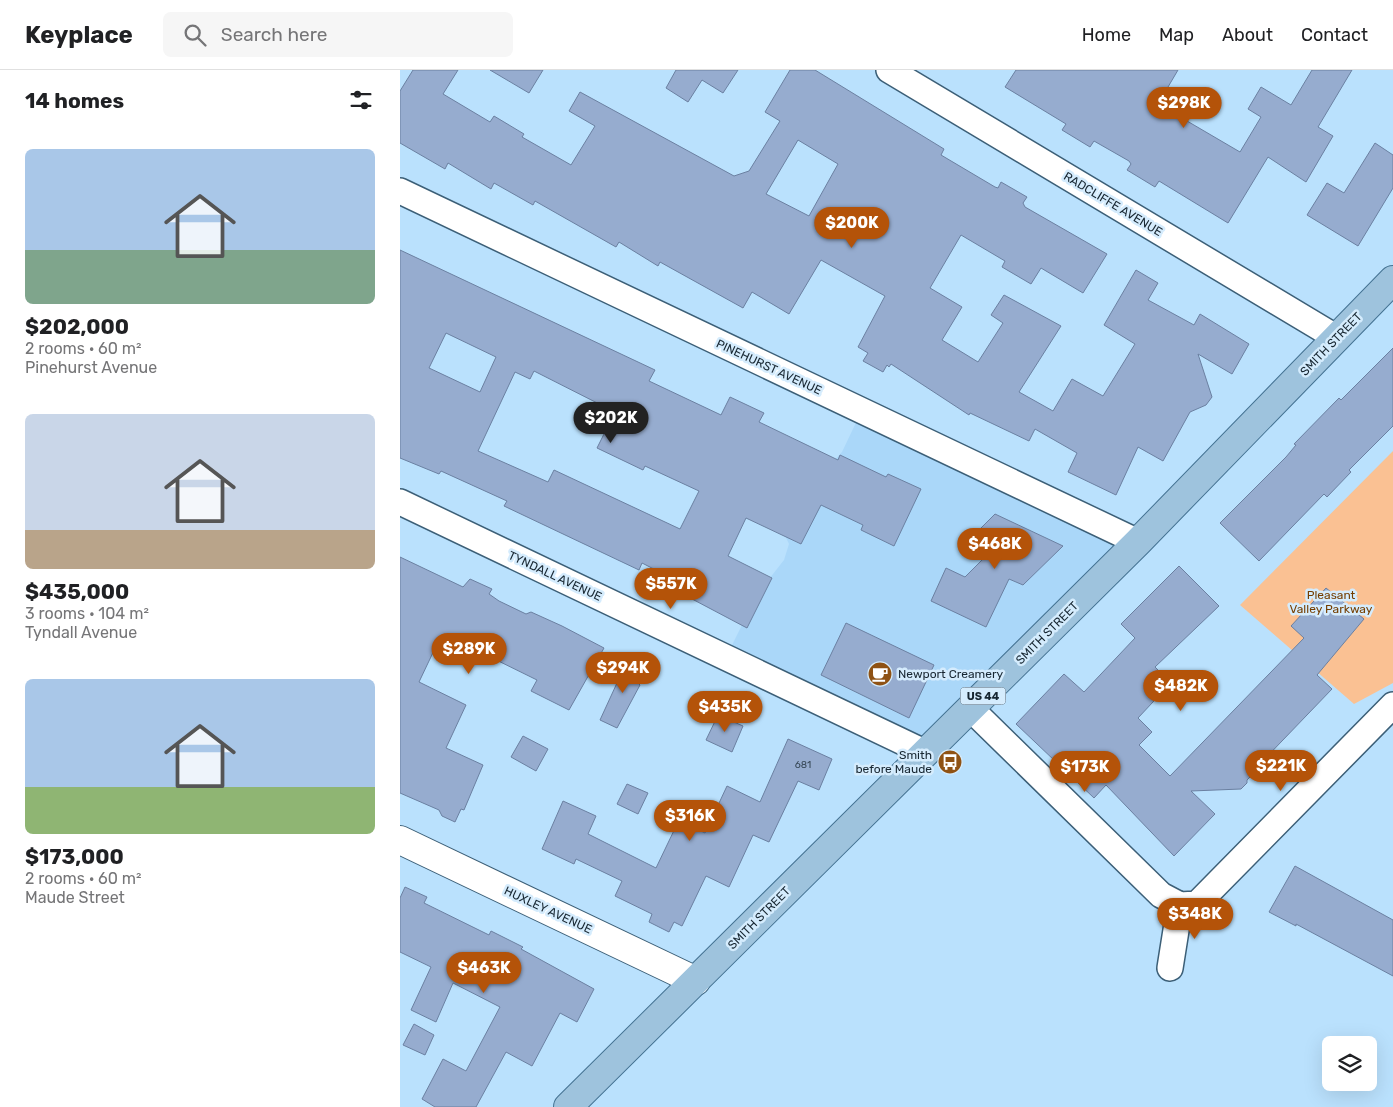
<!DOCTYPE html>
<html lang="en">
<head>
<meta charset="utf-8">
<style>
	body { margin:0; font-family:Rubik,sans-serif; background:#f6f6f6; color:#202124; height:100vh; display:flex; flex-direction:column; font-size:19px; white-space:nowrap }
	* { box-sizing:border-box; margin:0 }
	p { font-size:16px; color:#757577 }
	.icon { flex:none; width:28px; height:28px; fill:none; stroke:currentColor; stroke-width:2; stroke-linecap:round; stroke-linejoin:round }
	.map { position:relative; flex:1; overflow:hidden }
	.sheet { display:flex; flex-direction:column; background:#fff; width:400px }
	.sheet>* { flex:none }
	.tools { position:absolute; left:922px; top:966px; display:grid; gap:10px }
	.tools a { display:grid; place-items:center; width:55px; height:55px; border-radius:8px; background:#fff; box-shadow:0 5px 20px #0002; font-size:25px }
	.price { position:absolute; translate:-50% -42px; padding:0 11px; border-radius:18px; background:#b45309; color:#fff; font-size:16px; line-height:32px; filter:drop-shadow(0 1px 2px #0008) }
	.price::after { content:''; position:absolute; left:50%; top:30px; width:15px; height:11px; margin-left:-8px; background:inherit; clip-path:polygon(0 0,100% 0,50% 100%) }
	.price.on { background:#222; color:#fff }
	ul { padding:0; list-style:none }
	li { display:grid; align-content:center; gap:10px; height:265px; padding:0 25px }
	li span { display:grid; place-items:center; height:155px; border-radius:8px; color:#555 }
	li>.icon { margin-inline-start:auto }
	span .icon { width:90px; height:90px; fill:#fffc; stroke-width:1 }
	li b { font-size:21px }
	h2 { display:flex; justify-content:space-between; align-items:center; height:60px; padding:0 25px; font-size:21px }
	header { display:flex; align-items:center; gap:30px; box-sizing:border-box; height:70px; padding:0 25px; background:#fff; border-bottom:1px solid #e0e0e0 }
	header strong { font-size:24px }
	nav { display:flex; gap:28px; margin-inline-start:auto; font-size:18px }
	.search { width:350px; height:45px; background:#f6f6f6; display:flex; align-items:center; gap:12px; box-sizing:border-box; padding:0 18px; border-radius:8px; color:#757577; font-size:19px }
	main { display:flex; flex:1; min-height:0 }
	.map>svg:first-child { display:block }
	.built { fill:#aad7f9 }
	.green { fill:#fac193 }
	.building { fill:#96accf; stroke:#6b80a1; fill-rule:evenodd }
	.lines { fill:none; stroke-linecap:round; stroke-linejoin:round }
	.minor-casing { stroke:#3c5f77; stroke-width:28 }
	.tertiary-casing { stroke:#3c5f77; stroke-width:30 }
	.primary-casing { stroke:#447292; stroke-width:30 }
	.minor { stroke:#fff; stroke-width:25 }
	.tertiary { stroke:#fff; stroke-width:28 }
	.primary { stroke:#9ec3dd; stroke-width:28 }
	.labels { text-anchor:middle; stroke-width:5; stroke-linejoin:round; paint-order:stroke }
	.number-label { font-size:10px; fill:#374858 }
	.shield { fill:#d5ecfd; stroke:#50616e; stroke-width:1 }
	.shield-label { font-size:11px; font-weight:bold; fill:#172631 }
	.street-label { font-size:12px; fill:#172631; stroke:#d5ecfd }
	.park-label { font-size:12px; fill:#743e00; stroke:#d5ecfd }
	.poi-label { font-size:12px; fill:#172631; stroke:#d5ecfd; text-anchor:start }
</style>
</head>
<body>
<header>
<strong>Keyplace</strong>
<div class="search"><svg class="icon" aria-label="search" viewBox="0 0 24 24"><circle cx="10" cy="10" r="6"/><path d="M15 15l6 6"/></svg>Search here</div>
<nav><a>Home</a><a>Map</a><a>About</a><a>Contact</a></nav>
</header>
<main>
<section class="sheet">
<h2>14 homes<svg class="icon" aria-label="filters" viewBox="0 0 24 24"><path d="M4 7h16M4 17h16"/><circle cx="9" cy="7" r="2"/><circle cx="15" cy="17" r="2"/></svg></h2>
<ul>
<li><span style="background:linear-gradient(#a9c7e8 65%,#7fa58c 0)"><svg class="icon" aria-label="home" viewBox="0 0 24 24"><path d="M3 11l9-7 9 7M6 9v11h12V9"/></svg></span><div><b>$202,000</b><p>2 rooms · 60 m²</p><p>Pinehurst Avenue</p></div></li>
<li><span style="background:linear-gradient(#c9d6e8 75%,#b9a48a 0)"><svg class="icon" aria-label="home" viewBox="0 0 24 24"><path d="M3 11l9-7 9 7M6 9v11h12V9"/></svg></span><div><b>$435,000</b><p>3 rooms · 104 m²</p><p>Tyndall Avenue</p></div></li>
<li><span style="background:linear-gradient(#a9c7e8 70%,#8fb573 0)"><svg class="icon" aria-label="home" viewBox="0 0 24 24"><path d="M3 11l9-7 9 7M6 9v11h12V9"/></svg></span><div><b>$173,000</b><p>2 rooms · 60 m²</p><p>Maude Street</p></div></li>
</ul>
</section>
<div class="map">
<svg width="993" height="1037" viewBox="0 0 993 1037">
	<rect width="100%" height="100%" fill="#bae1fd"/>
	<path class="built" d="M462,340l278,130 -201,205 -209,-96 28,-56 26,-33 5,-16 -8,-17 6,-14 55,-61z"/>
	<path class="green" d="M993,381v232l-39,21 -114,-99z"/>
	<g class="building">
		<path d="M13,0h45l-15,24 47,28 4,-6 30,18 -2,3 49,28 24,-39 -26,-15 11,-19 154,84 15,-5 31,-50 -15,-9 25,-42h25l129,79 -3,6 54,32 3,1 3,-6 26,15 -4,6 2,4 82,47 -24,39 -42,-25 -10,16 -29,-17 3,-6 -44,-26 -31,53 32,19 -20,33 36,22 25,-39 -12,-8 13,-20 57,31 -42,66 34,19 19,-32 31,17 32,-52 -31,-19 32,-55 22,13 -10,17 46,25 6,-11 49,30 -17,30 -34,-20 14,43 -6,8 -16,7 -27,49 -25,-14 -22,48 -48,-23 9,-19 -42,-24 -6,12 -59,-28 -1,2 -78,-51 -2,3 -2,-2 -4,7 -20,-11 5,-8 -10,-6 27,-51 -64,-36 -32,54 -37,-22 -9,16 -83,-46 -2,4 -39,-24 -3,5 -81,-46 -2,4 -39,-22 -3,6 -43,-26 -3,6 -45,-26v-52zM398,70l40,24 -29,52 -43,-22z"/>
		<path d="M90,0h53l-14,23z"/>
		<path d="M276,0h62l-15,23 -21,-13 -14,22 -22,-14z"/>
		<path d="M616,0h162l-20,34 82,48 21,-35 -13,-8 13,-22 30,18 21,-35h40l-34,57 15,9 -27,46 -38,-25 -40,66 -69,-42 -4,6 -28,-17 4,-6 -2,-3 -35,-20 -4,6 -28,-17 4,-6 -61,-37z"/>
		<path d="M975,73l18,12v33l-35,58 -51,-31 20,-32 17,10z"/>
		<path d="M0,180l255,120 -6,11 72,34 9,-18 34,16 -5,9 79,38 2,-5 46,22 2,-3 33,15 -27,57 -33,-16 2,-5 -42,-20 -20,39 -55,-26 -18,38 44,22 -25,50 -72,-38 4,-8 -35,-18 -2,-1 -3,7 -135,-64 3,-5 -66,-30 -2,3 -39,-16zM46,263l50,24 -16,35 -51,-24zM134,301l81,41 -18,36 46,22 2,-4 54,25 -19,38 -126,-59 -6,12 -70,-31 37,-79 15,7z"/>
		<path d="M993,278v78l-44,44 2,2 -24,25 -3,-3 -65,67 -39,-38 66,-66 10,-12 -2,-1 45,-46 2,2z"/>
		<path d="M595,444l68,32 -40,39 -14,-6 -23,48 -55,-26 15,-33 19,9 33,-33 -23,-10z"/>
		<path d="M0,487l63,30 7,-8 22,10 -3,5 10,7 27,13 5,-2 31,14 42,22 -35,62 -38,-19 6,-11 -61,-30 -4,8 -34,-16 -19,40 47,23 -20,43 37,17 -19,45 -3,-1 -6,13 -13,-6 -3,-6 -39,-17z"/>
		<path d="M779,496l40,40 -64,61 5,5 -4,4 11,11 -29,31 14,14 -13,13 31,31 134,-138 -13,-12 35,-38 38,31 -47,56 15,14 -75,78 2,1 -12,12v3l-6,6 -50,2 24,23 -41,42 -68,-71 -12,13 -78,-74 48,-50 20,18 51,-54 -14,-14z"/>
		<path d="M446,553l88,42 -25,53 -88,-43z"/>
		<path d="M228,589l17,8 -7,16 2,2 -23,43 -17,-8z"/>
		<path d="M318,645l25,11 -11,26 -26,-12z"/>
		<path d="M123,666l25,13 -12,22 -25,-14z"/>
		<path d="M388,669l44,20 -13,31 -21,-9 -29,61 -16,-7 -24,52 -23,-11 -24,50 -8,-4 -5,10 -20,-10 3,-8 -37,-18 7,-15 -46,-22 -2,5 -32,-15 21,-48 33,15 -8,18 68,34 23,-48 26,13 22,-47 33,16z"/>
		<path d="M227,714l21,9 -10,21 -21,-10z"/>
		<path d="M895,796l98,54v56l-97,-52v2l-27,-14z"/>
		<path d="M5,817l22,10 -3,6 65,32 2,-4 32,16 -2,2 73,40 -17,33 -17,-9 -28,53 -26,-14 -30,55h-41l-13,-8 21,-40 23,12 34,-64 -47,-24 -17,39 -25,-12 20,-43 -31,-15v-54z"/>
		<path d="M14,954l20,11 -9,20 -22,-10z"/>
	</g>
	<g class="lines">
		<defs>
			<g id="minor">
				<path d="M489,0l448,268"/>
				<path d="M0,121l738,351"/>
				<path d="M0,432l526,251"/>
				<path d="M570,638l191,187 19,10 17,-1 196,-199"/>
				<path d="M770,898l10,-63"/>
			</g>
			<path id="tertiary" d="M0,770l296,141"/>
			<path id="primary" d="M168,1037l570,-565 255,-262"/>
		</defs>
		<use href="#minor" class="minor-casing"/>
		<use href="#tertiary" class="tertiary-casing"/>
		<use href="#primary" class="primary-casing"/>
		<use href="#minor" class="minor"/>
		<use href="#tertiary" class="tertiary"/>
		<use href="#primary" class="primary"/>
	</g>
	<defs>
		<symbol id="cafe-disc" viewBox="-11 -11 22 22"><circle r="9.5" fill="#8f5214" stroke="#d5ecfd"/><path d="M-5.5-4.5H6V0H3Q3 3.5 0 3.5H-2.5Q-5.5 3.5-5.5 0ZM3-3.2v2h1.7v-2ZM-6 4.5H4V6H-6Z" fill="#fff"/></symbol>
		<symbol id="bus-disc" viewBox="-11 -11 22 22"><circle r="9.5" fill="#8f5214" stroke="#d5ecfd"/><path d="M-5-6H5V4H4V6H2V4H-2V6H-4V4H-5ZM-3.5-4V0h7V-4ZM-3.5 1.2v1.5H-2V1.2ZM2 1.2v1.5H3.5V1.2Z" fill="#fff"/></symbol>
	</defs>
	<g fill-rule="evenodd">
		<use href="#cafe-disc" x="466" y="590" width="28" height="28"/>
		<use href="#bus-disc" x="536" y="678" width="28" height="28"/>
	</g>
	<g class="labels">
		<g class="number-label">
			<text x="403" y="698">681</text>
		</g>
		<rect class="shield" x="560.5" y="617.5" width="45" height="17" rx="4"/>
		<g class="shield-label">
			<text x="583" y="630">US 44</text>
		</g>
		<g class="street-label">
			<text transform="translate(713 134) rotate(31)" y="4">RADCLIFFE AVENUE</text>
			<text transform="translate(931 274) rotate(-46)" y="4">SMITH STREET</text>
			<text transform="translate(369 297) rotate(25)" y="4">PINEHURST AVENUE</text>
			<text transform="translate(155 506) rotate(25)" y="4">TYNDALL AVENUE</text>
			<text transform="translate(647 563) rotate(-45)" y="4">SMITH STREET</text>
			<text transform="translate(148 840) rotate(25)" y="4">HUXLEY AVENUE</text>
			<text transform="translate(359 848) rotate(-45)" y="4">SMITH STREET</text>
		</g>
		<g class="park-label">
			<text x="931" y="529">Pleasant<tspan x="931" dy="14">Valley Parkway</tspan></text>
		</g>
		<g class="poi-label">
			<text x="498" y="608">Newport Creamery</text>
			<text x="532" y="689" text-anchor="end">Smith<tspan x="532" dy="14">before Maude</tspan></text>
		</g>
	</g>
</svg>
<div class="tools">
<a><svg class="icon" aria-label="layers" viewBox="0 0 24 24"><path d="M12 4l9 5-9 5-9-5zM3 14l9 5 9-5"/></svg></a>
</div>
<b class="price" style="left:784px;top:59px">$298K</b>
<b class="price" style="left:452px;top:179px">$200K</b>
<b class="price on" style="left:211px;top:374px">$202K</b>
<b class="price" style="left:595px;top:500px">$468K</b>
<b class="price" style="left:271px;top:540px">$557K</b>
<b class="price" style="left:69px;top:605px">$289K</b>
<b class="price" style="left:223px;top:624px">$294K</b>
<b class="price" style="left:781px;top:642px">$482K</b>
<b class="price" style="left:325px;top:663px">$435K</b>
<b class="price" style="left:881px;top:722px">$221K</b>
<b class="price" style="left:685px;top:723px">$173K</b>
<b class="price" style="left:290px;top:772px">$316K</b>
<b class="price" style="left:795px;top:870px">$348K</b>
<b class="price" style="left:84px;top:924px">$463K</b>
</div>
</main>
</body>
</html>
